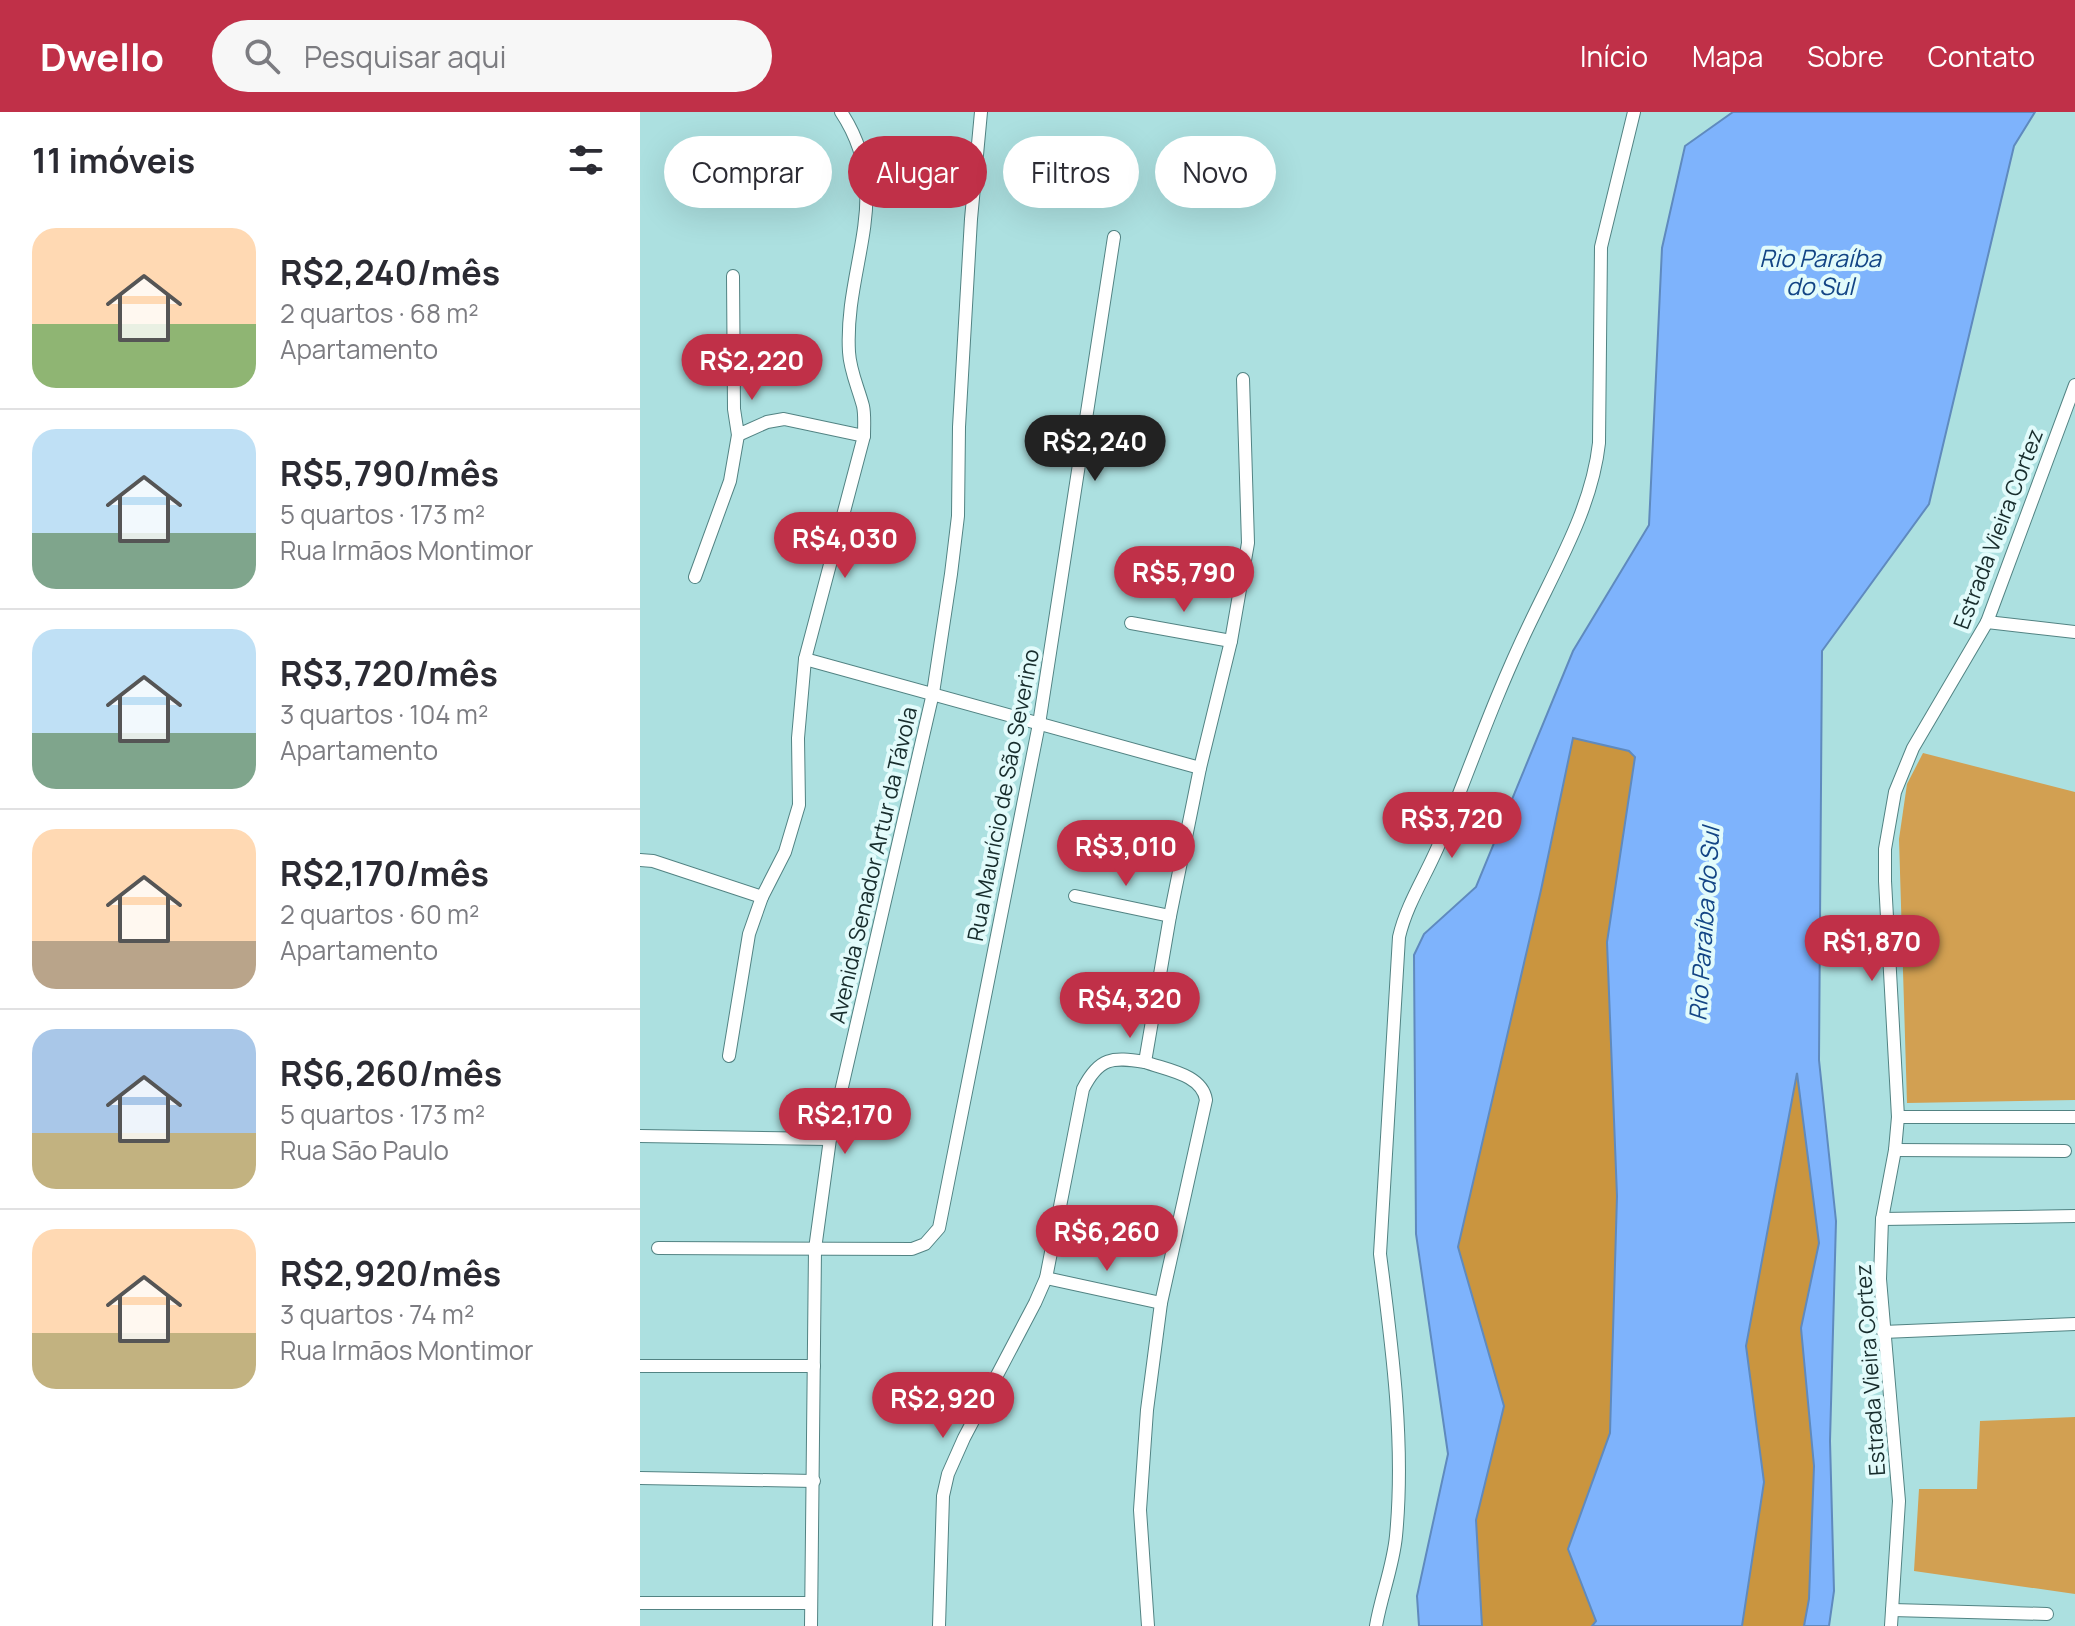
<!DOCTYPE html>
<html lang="pt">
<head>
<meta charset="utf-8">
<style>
	body { margin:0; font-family:Manrope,sans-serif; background:#f7f7f7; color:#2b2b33; height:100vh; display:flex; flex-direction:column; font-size:30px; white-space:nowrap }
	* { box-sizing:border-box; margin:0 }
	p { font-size:26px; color:#7c7c81 }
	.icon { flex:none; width:44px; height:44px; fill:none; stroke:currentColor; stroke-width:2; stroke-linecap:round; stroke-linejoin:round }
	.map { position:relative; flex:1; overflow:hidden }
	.panel { display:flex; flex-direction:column; background:#fff; width:640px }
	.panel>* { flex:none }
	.top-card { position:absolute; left:24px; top:24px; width:760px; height:72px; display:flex; gap:16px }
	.price { position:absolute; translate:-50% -68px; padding:0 18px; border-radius:28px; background:#c03048; color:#fff; font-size:26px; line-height:52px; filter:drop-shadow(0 2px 4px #0008) }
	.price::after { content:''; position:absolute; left:50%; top:48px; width:24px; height:18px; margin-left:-12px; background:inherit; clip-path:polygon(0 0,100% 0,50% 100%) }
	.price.on { background:#222; color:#fff }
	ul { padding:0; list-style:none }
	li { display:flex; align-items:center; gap:24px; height:200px; padding:0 32px }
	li+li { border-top:2px solid #e1e1e2 }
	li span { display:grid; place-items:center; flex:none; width:224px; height:160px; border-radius:24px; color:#555 }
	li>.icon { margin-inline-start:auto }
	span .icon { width:96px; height:96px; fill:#fffc; stroke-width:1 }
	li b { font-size:34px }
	h2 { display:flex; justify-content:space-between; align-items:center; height:96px; padding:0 32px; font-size:34px }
	.chip { padding:0 28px; border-radius:36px; background:#fff; box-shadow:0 8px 32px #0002; font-size:28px; line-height:72px }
	.chip.on { background:#c03048; color:#fff }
	header { display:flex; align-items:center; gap:48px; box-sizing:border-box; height:112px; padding:0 40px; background:#c03048; color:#fff }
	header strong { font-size:38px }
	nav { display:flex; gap:44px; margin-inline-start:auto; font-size:28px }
	.search { width:560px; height:72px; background:#f7f7f7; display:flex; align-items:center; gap:20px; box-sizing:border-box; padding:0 28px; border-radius:44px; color:#7c7c81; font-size:30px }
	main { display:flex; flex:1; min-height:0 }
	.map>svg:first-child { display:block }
	.green { fill:#d2a052 }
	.forest { fill:#ca953f }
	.water { fill:#7eb3fc; stroke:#5f8abe; stroke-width:2 }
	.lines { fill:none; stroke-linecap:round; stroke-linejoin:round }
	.minor-casing { stroke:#528383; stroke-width:14 }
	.minor { stroke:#fff; stroke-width:12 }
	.labels { text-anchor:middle; stroke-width:8; stroke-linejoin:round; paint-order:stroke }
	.street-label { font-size:22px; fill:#172c2c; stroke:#e2fbfb }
	.water-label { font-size:24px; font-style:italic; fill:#134585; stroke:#e2fbfb }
</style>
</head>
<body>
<header>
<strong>Dwello</strong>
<div class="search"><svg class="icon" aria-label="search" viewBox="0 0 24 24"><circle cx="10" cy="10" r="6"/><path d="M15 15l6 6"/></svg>Pesquisar aqui</div>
<nav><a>Início</a><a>Mapa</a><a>Sobre</a><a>Contato</a></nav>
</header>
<main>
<section class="panel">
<h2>11 imóveis<svg class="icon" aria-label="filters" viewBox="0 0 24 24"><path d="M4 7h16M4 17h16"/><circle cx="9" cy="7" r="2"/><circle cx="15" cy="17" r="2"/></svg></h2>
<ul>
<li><span style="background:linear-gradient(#ffd9b3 60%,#8fb573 0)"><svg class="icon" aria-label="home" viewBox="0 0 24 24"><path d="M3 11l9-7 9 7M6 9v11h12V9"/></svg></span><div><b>R$2,240/mês</b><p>2 quartos · 68 m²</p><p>Apartamento</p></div></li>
<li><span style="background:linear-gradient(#bfe0f5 65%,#7fa58c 0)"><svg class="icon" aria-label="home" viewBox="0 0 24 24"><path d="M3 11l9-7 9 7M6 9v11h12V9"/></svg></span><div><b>R$5,790/mês</b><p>5 quartos · 173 m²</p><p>Rua Irmãos Montimor</p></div></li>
<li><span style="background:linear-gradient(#bfe0f5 65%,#7fa58c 0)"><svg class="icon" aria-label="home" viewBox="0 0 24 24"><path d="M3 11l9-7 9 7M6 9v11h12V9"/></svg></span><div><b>R$3,720/mês</b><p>3 quartos · 104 m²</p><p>Apartamento</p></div></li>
<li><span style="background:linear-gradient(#ffd9b3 70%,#b9a48a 0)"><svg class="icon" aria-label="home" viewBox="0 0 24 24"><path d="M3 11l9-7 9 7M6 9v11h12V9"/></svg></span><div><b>R$2,170/mês</b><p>2 quartos · 60 m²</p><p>Apartamento</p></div></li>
<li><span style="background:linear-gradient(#a9c7e8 65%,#c2b280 0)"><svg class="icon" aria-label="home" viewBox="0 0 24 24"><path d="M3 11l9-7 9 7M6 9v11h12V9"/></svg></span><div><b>R$6,260/mês</b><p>5 quartos · 173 m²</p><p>Rua São Paulo</p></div></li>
<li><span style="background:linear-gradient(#ffd9b3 65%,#c2b280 0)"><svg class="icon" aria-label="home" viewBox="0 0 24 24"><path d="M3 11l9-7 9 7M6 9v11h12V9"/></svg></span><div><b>R$2,920/mês</b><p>3 quartos · 74 m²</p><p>Rua Irmãos Montimor</p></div></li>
</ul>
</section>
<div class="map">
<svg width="1435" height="1514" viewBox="0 0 1435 1514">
	<rect width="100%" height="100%" fill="#ace0e0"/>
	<g class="green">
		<path d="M1283,641l152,39v308l-168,3 -8,-264 8,-55z"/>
		<path d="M1435,1305v177l-161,-23 5,-82h58l3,-68z"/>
	</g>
	<g class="forest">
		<path d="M933,626l56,13 6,6 -25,676 -42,116 28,72 -4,5h-110l-6,-106 28,-114 -46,-159 83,-357z"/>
		<path d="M1157,958l22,173 -18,85 13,138 -5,133 -5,27h-62l22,-144 -18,-136z"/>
	</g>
	<path class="water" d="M1093,0h302l-21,34 -85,358 -107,147 -3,409 17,161 -6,220 4,150 -5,35h-25l5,-27 5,-133 -13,-138 18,-85 -22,-170 -51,273 18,136 -22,144h-150l4,-5 -28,-72 42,-116 7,-237 -10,-254 28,-185 -6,-6 -56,-13 -32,152 -83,357 46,159 -28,114 6,106h-63l-2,-30 31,-142 -32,-220 -2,-279 10,-21 52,-47 97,-236 76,-126 13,-277 23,-102z"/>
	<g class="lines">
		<defs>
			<g id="minor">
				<path d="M93,164l1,133 4,26 29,-13 17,-3 80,17"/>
				<path d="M55,465l35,-96 8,-46"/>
				<path d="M1347,510l88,10"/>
				<path d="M491,511l100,18"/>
				<path d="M165,547l395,109"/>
				<path d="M0,748l13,1 109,36"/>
				<path d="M435,784l95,20"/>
				<path d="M89,944l20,-122 13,-37 23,-45 14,-47 -1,-67 7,-79 59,-223c0,-10 1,-21 -1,-30 -5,-19 -13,-35 -14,-54 -5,-88 47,-157 -8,-240"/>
				<path d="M505,950c21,8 57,12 61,38l-45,203 -14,107 -7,100 8,116"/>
				<path d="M1258,1005h177"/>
				<path d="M0,1024l190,3"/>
				<path d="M1255,1038l170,1"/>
				<path d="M1242,1107l193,-3"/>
				<path d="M18,1136l254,1 13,-5 14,-16 100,-504 75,-487"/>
				<path d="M406,1166l115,25"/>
				<path d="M1243,1220l192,-8"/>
				<path d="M0,1254h174"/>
				<path d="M0,1366l174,3"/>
				<path d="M0,1491h171"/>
				<path d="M1252,1498l155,4"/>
				<path d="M171,1514l4,-377 15,-110 103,-446 18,-119 7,-58 1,-89 12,-208 10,-107"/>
				<path d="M299,1514l4,-130 5,-22 16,-36 71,-135 11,-25 37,-189c16,-32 29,-32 62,-27l25,-146 30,-148 31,-127 17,-98 -5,-164"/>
				<path d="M736,1514c5,-30 17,-59 20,-90 9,-94 -4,-189 -16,-282l19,-317c8,-35 30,-66 43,-100 29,-72 54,-144 88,-214 27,-57 62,-116 69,-180l2,-196 33,-135"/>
				<path d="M1251,1514l8,-125 -19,-222 2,-60 13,-69 3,-33 -13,-236v-32l10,-57 18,-44 74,-126 88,-237"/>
			</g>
		</defs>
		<use href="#minor" class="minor-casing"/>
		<use href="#minor" class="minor"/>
	</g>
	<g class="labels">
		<g class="street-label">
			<text transform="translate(1358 417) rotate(-69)" y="8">Estrada Vieira Cortez</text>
			<text transform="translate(363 683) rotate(-79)" y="8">Rua Maurício de São Severino</text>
			<text transform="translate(233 753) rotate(-77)" y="8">Avenida Senador Artur da Távola</text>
			<text transform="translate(1230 1258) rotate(-94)" y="8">Estrada Vieira Cortez</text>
		</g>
		<g class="water-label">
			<text x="1180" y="155">Rio Paraíba<tspan x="1180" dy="28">do Sul</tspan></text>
			<text transform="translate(1065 812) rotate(-86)" y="8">Rio Paraíba do Sul</text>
		</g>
	</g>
</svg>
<b class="price" style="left:112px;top:290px">R$2,220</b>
<b class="price on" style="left:455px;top:371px">R$2,240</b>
<b class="price" style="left:205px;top:468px">R$4,030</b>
<b class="price" style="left:544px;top:502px">R$5,790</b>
<b class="price" style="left:812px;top:748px">R$3,720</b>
<b class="price" style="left:486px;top:776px">R$3,010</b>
<b class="price" style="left:1232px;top:871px">R$1,870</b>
<b class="price" style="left:490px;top:928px">R$4,320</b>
<b class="price" style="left:205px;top:1044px">R$2,170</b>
<b class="price" style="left:467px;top:1161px">R$6,260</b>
<b class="price" style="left:303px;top:1328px">R$2,920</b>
<div class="top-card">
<a class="chip">Comprar</a>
<a class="chip on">Alugar</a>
<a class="chip">Filtros</a>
<a class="chip">Novo</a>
</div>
</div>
</main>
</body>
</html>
